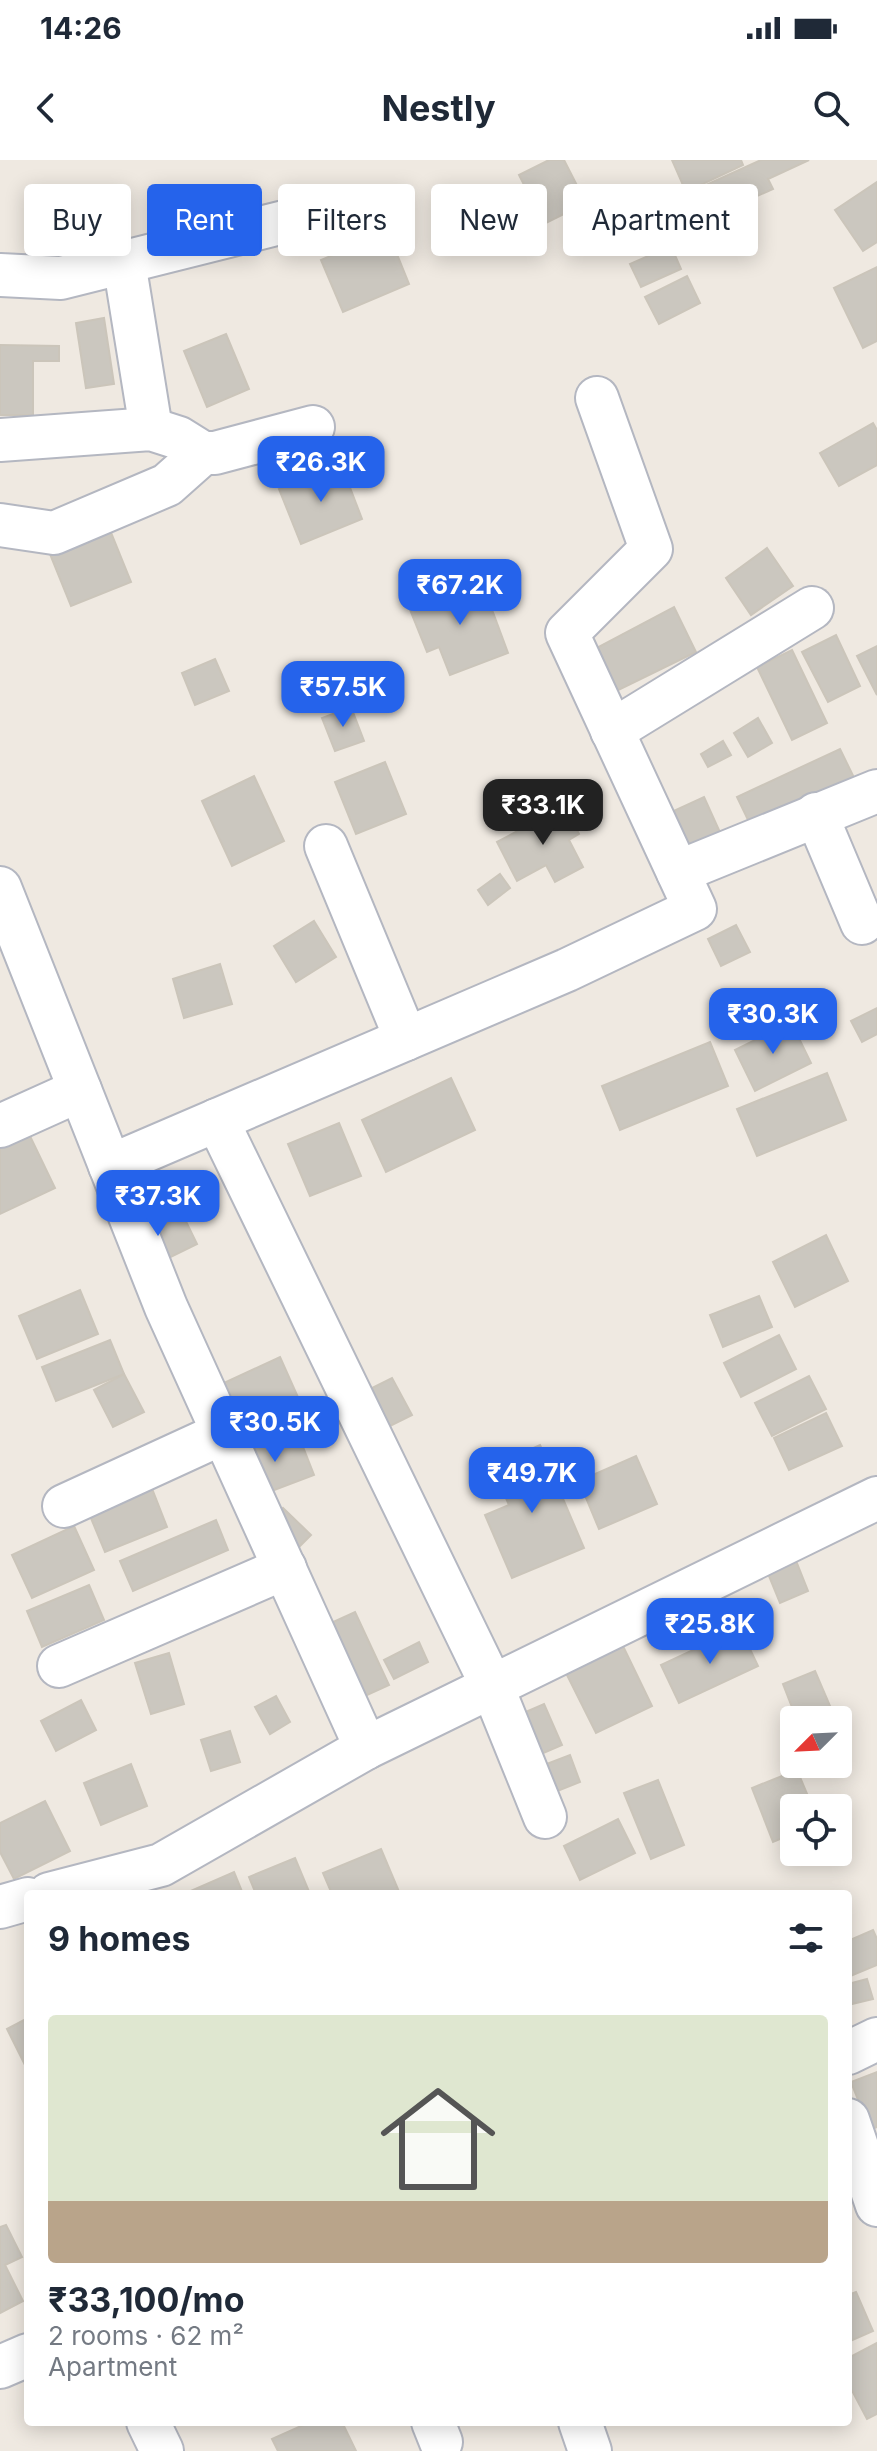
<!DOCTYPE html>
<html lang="en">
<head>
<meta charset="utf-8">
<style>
	body { margin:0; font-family:Inter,sans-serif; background:#f2f2f3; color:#1f2937; height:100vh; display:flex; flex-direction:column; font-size:30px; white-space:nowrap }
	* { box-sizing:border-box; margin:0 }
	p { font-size:26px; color:#747a83 }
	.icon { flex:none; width:44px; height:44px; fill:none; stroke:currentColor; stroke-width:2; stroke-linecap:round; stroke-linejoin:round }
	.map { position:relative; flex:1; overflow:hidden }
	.details { position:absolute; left:24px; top:1730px; width:828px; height:536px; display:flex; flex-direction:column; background:#fff; border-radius:8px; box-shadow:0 4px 20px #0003 }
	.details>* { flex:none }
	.hud { position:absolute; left:24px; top:24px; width:830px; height:72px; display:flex; gap:16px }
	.needle { width:52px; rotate:246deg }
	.fabs { position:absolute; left:780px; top:1546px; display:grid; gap:16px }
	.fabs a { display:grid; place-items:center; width:72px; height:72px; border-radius:8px; background:#fff; box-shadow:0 4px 20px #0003; font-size:40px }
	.price { position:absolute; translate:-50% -68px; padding:0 18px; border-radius:16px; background:#2563eb; color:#fff; font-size:26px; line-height:52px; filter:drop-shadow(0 2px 4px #0008) }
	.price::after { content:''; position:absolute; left:50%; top:48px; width:24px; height:18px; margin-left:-12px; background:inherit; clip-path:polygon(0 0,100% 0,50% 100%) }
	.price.selected { background:#222; color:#fff }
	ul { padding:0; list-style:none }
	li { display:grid; align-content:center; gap:16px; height:424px; padding:0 24px }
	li+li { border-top:2px solid #e0e1e3 }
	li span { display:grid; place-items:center; height:248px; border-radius:8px; color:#555 }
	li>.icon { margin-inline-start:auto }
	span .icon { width:144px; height:144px; fill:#fffc; stroke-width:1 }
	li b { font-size:34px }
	h2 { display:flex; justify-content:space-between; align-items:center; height:96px; padding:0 24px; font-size:34px }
	.pill { padding:0 28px; border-radius:8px; background:#fff; box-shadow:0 4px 20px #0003; font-size:28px; line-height:72px }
	.pill.selected { background:#2563eb; color:#fff }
	.status { display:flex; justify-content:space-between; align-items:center; height:56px; padding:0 40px; background:#fff; direction:ltr }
	.status svg { height:22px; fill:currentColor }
	header { display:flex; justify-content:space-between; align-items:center; height:104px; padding:0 24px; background:#fff; font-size:36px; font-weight:700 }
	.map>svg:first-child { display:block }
	.building { fill:#cbc7bf; stroke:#cbc5ba; stroke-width:2 }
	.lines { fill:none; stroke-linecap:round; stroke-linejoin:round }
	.street-casing { stroke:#b4b7c1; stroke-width:46 }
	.street { stroke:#fff; stroke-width:42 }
</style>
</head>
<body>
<div class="status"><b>14:26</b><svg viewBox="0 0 49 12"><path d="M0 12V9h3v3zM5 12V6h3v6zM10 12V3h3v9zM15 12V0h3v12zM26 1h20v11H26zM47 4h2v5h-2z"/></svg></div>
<header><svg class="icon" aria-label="back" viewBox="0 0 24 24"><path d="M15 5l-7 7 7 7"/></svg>Nestly<svg class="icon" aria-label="search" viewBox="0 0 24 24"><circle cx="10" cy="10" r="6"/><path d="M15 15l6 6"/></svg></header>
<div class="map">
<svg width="877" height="2291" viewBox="0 0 877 2291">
	<rect width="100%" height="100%" fill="#efe9e1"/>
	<g class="building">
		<path d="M549,0h15l22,43 -42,21 -25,-49z"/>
		<path d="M672,0h69l2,5 -57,27z"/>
		<path d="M761,0h48l-41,19 5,10 -74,33 -13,-28z"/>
		<path d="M877,22v60l-14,9 -28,-41z"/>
		<path d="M662,38l9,34 -46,14 -11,-33z"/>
		<path d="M388,72l21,52 -66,28 -22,-52z"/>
		<path d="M671,86l10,23 -40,18 -11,-23z"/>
		<path d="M877,107v74l-14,7 -29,-60z"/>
		<path d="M687,116l13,27 -41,21 -14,-27z"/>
		<path d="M104,158l10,66 -28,4 -10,-65z"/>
		<path d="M226,174l23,55 -42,18 -23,-56z"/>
		<path d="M0,185l59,1v15h-26v54h-33z"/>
		<path d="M873,263l4,7v35l-38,21 -19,-33z"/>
		<path d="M341,304l21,55 -61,25 -22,-55z"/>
		<path d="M110,370l21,52 -60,24 -21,-52z"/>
		<path d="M767,388l26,38 -42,29 -25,-37z"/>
		<path d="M481,420l27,73 -58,22 -11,-28 -12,5 -18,-45z"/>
		<path d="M674,447l22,45 -100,49 -20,-42z"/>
		<path d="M836,475l24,51 -32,16 -26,-50z"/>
		<path d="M877,486v49l-20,-39z"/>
		<path d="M792,490l35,73 -35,17 -35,-73z"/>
		<path d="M215,499l14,32 -34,14 -13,-32z"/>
		<path d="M351,547l13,34 -29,10 -13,-33z"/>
		<path d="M758,558l14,25 -24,14 -14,-24z"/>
		<path d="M723,581l8,14 -23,12 -7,-13z"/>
		<path d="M840,589l23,47 -103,49 -23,-48z"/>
		<path d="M385,602l21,52 -50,20 -21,-52z"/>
		<path d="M254,616l30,65 -52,25 -30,-65z"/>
		<path d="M704,637l19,42 -38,18 -20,-42z"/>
		<path d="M564,646l15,28 -10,6 14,27 -28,15 -9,-17 -29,16 -20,-39z"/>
		<path d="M500,714l10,14 -22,17 -10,-15z"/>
		<path d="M314,761l22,36 -40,25 -22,-36z"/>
		<path d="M736,765l14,27 -29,14 -13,-27z"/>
		<path d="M220,804l12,40 -48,14 -11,-39z"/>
		<path d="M877,848v26l-15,8 -11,-21z"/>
		<path d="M791,862l20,41 -56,28 -20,-41z"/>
		<path d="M710,882l18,44 -108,44 -18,-44z"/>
		<path d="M827,913l19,47 -89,36 -20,-47z"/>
		<path d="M451,918l24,52 -89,42 -24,-52z"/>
		<path d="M339,963l22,53 -51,20 -22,-52z"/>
		<path d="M28,972l27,56 -55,26v-68z"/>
		<path d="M177,1043l20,41 -59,29 -20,-41z"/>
		<path d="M826,1075l22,46 -53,26 -22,-45z"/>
		<path d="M80,1130l18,44 -61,25 -18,-43z"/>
		<path d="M759,1136l13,31 -49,20 -13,-32z"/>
		<path d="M779,1175l17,34 -55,28 -17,-34z"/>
		<path d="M110,1180l14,34 -68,27 -14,-34z"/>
		<path d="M280,1197l21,47 -82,37 -21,-46z"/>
		<path d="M124,1214l20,38 -31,15 -19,-37z"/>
		<path d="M809,1216l17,33 -54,27 -17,-33z"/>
		<path d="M392,1218l20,37 -36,18 -18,-38z"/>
		<path d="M826,1253l16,33 -53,24 -15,-32z"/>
		<path d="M296,1269l18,46 -61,23 -17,-46z"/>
		<path d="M540,1285l44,103 -72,30 -27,-63 24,-10 -17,-39z"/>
		<path d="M636,1296l21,48 -58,25 -20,-48z"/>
		<path d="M151,1326l16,41 -62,25 -17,-41z"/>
		<path d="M283,1348l28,27 -23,23 -27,-26z"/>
		<path d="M216,1360l12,30 -95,41 -13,-30z"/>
		<path d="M74,1366l20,44 -62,28 -20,-43z"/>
		<path d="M789,1383l19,48 -28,12 -20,-49z"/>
		<path d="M89,1425l15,35 -62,27 -15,-36z"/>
		<path d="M355,1452l34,73 -57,26 -34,-73z"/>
		<path d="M740,1468l18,38 -79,37 -18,-38z"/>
		<path d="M419,1482l9,20 -34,17 -10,-19z"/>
		<path d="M621,1482l31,64 -56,27 -32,-64z"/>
		<path d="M169,1493l15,51 -33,10 -16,-51z"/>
		<path d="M815,1511l21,49h-39l-14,-36z"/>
		<path d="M276,1536l14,26 -20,12 -15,-27z"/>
		<path d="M81,1540l15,30 -40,21 -15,-30z"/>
		<path d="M544,1544l18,41 -51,22 -18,-41z"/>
		<path d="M230,1571l10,31 -29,9 -10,-31z"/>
		<path d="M570,1595l10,27 -55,22 -10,-28z"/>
		<path d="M131,1604l16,42 -46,19 -17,-42z"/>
		<path d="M797,1610l16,38h-19v25l-21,9 -21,-54z"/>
		<path d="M658,1620l26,65 -33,14 -27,-66z"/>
		<path d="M45,1641l25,50 -56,28 -14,-27v-29z"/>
		<path d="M618,1659l17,34 -55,27 -16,-34z"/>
		<path d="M381,1689l19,45h-68l-9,-21z"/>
		<path d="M295,1698l15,36h-54l-7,-17z"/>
		<path d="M234,1712l9,22h-59z"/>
		<path d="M873,1770l4,9v26l-29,12v-36z"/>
		<path d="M867,1819l6,20 -25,6v-21z"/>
		<path d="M28,1858v47l-2,2 -19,-38z"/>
		<path d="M877,1912v55l-7,3 -19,-48z"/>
		<path d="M6,2065l16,32 -17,8 18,36 -23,12v-86z"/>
		<path d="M856,2132l17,39 -25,11v-47z"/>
		<path d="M877,2183v71l-10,5 -19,-36v-25z"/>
		<path d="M310,2262h32l14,29h-78l-6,-12z"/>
	</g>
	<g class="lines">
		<defs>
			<g id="street">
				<path d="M124,102l27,167"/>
				<path d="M0,115l61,3 223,-56"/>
				<path d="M0,280l151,-11 28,9 24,15h12l98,-26"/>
				<path d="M0,365l54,8 113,-48 36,-32"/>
				<path d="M612,571l200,-123"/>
				<path d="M816,654l46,109"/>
				<path d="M326,686l80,193"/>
				<path d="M678,712l199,-81"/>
				<path d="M0,728l166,419 200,441"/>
				<path d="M217,960l275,566 53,131"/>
				<path d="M0,966l80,-36"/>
				<path d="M110,1006l457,-196 128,-61 -128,-276 84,-84 -54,-151"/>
				<path d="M64,1346l159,-73"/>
				<path d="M59,1506l226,-98"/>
				<path d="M49,1734l112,-29 205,-117 511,-250"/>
				<path d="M0,1747l28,-8"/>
				<path d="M848,1893l29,-14"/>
				<path d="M848,1960l29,85"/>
				<path d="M0,2207l28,-12"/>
				<path d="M148,2262l14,29"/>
				<path d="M433,2262l8,20"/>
				<path d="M580,2262l10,29"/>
			</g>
		</defs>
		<use href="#street" class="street-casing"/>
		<use href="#street" class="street"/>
	</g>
</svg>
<div class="fabs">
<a><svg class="needle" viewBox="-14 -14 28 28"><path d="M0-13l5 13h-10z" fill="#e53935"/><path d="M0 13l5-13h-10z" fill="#747a83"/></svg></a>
<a><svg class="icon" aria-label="locate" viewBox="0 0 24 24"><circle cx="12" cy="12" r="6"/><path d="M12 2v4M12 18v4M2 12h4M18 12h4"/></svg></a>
</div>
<b class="price" style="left:321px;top:344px">₹26.3K</b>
<b class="price" style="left:460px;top:467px">₹67.2K</b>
<b class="price" style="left:343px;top:569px">₹57.5K</b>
<b class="price selected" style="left:543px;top:687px">₹33.1K</b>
<b class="price" style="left:773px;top:896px">₹30.3K</b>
<b class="price" style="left:158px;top:1078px">₹37.3K</b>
<b class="price" style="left:275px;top:1304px">₹30.5K</b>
<b class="price" style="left:532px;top:1355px">₹49.7K</b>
<b class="price" style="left:710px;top:1506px">₹25.8K</b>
<div class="hud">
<a class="pill">Buy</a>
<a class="pill selected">Rent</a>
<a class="pill">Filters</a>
<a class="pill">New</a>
<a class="pill">Apartment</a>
</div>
<section class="details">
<h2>9 homes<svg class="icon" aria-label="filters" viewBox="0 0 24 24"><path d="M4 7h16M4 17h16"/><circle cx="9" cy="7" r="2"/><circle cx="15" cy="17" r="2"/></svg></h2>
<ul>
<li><span style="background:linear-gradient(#dfe7d0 75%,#b9a48a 0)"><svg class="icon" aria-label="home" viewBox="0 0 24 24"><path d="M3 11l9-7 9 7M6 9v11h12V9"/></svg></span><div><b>₹33,100/mo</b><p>2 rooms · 62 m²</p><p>Apartment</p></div></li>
</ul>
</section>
</div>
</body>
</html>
